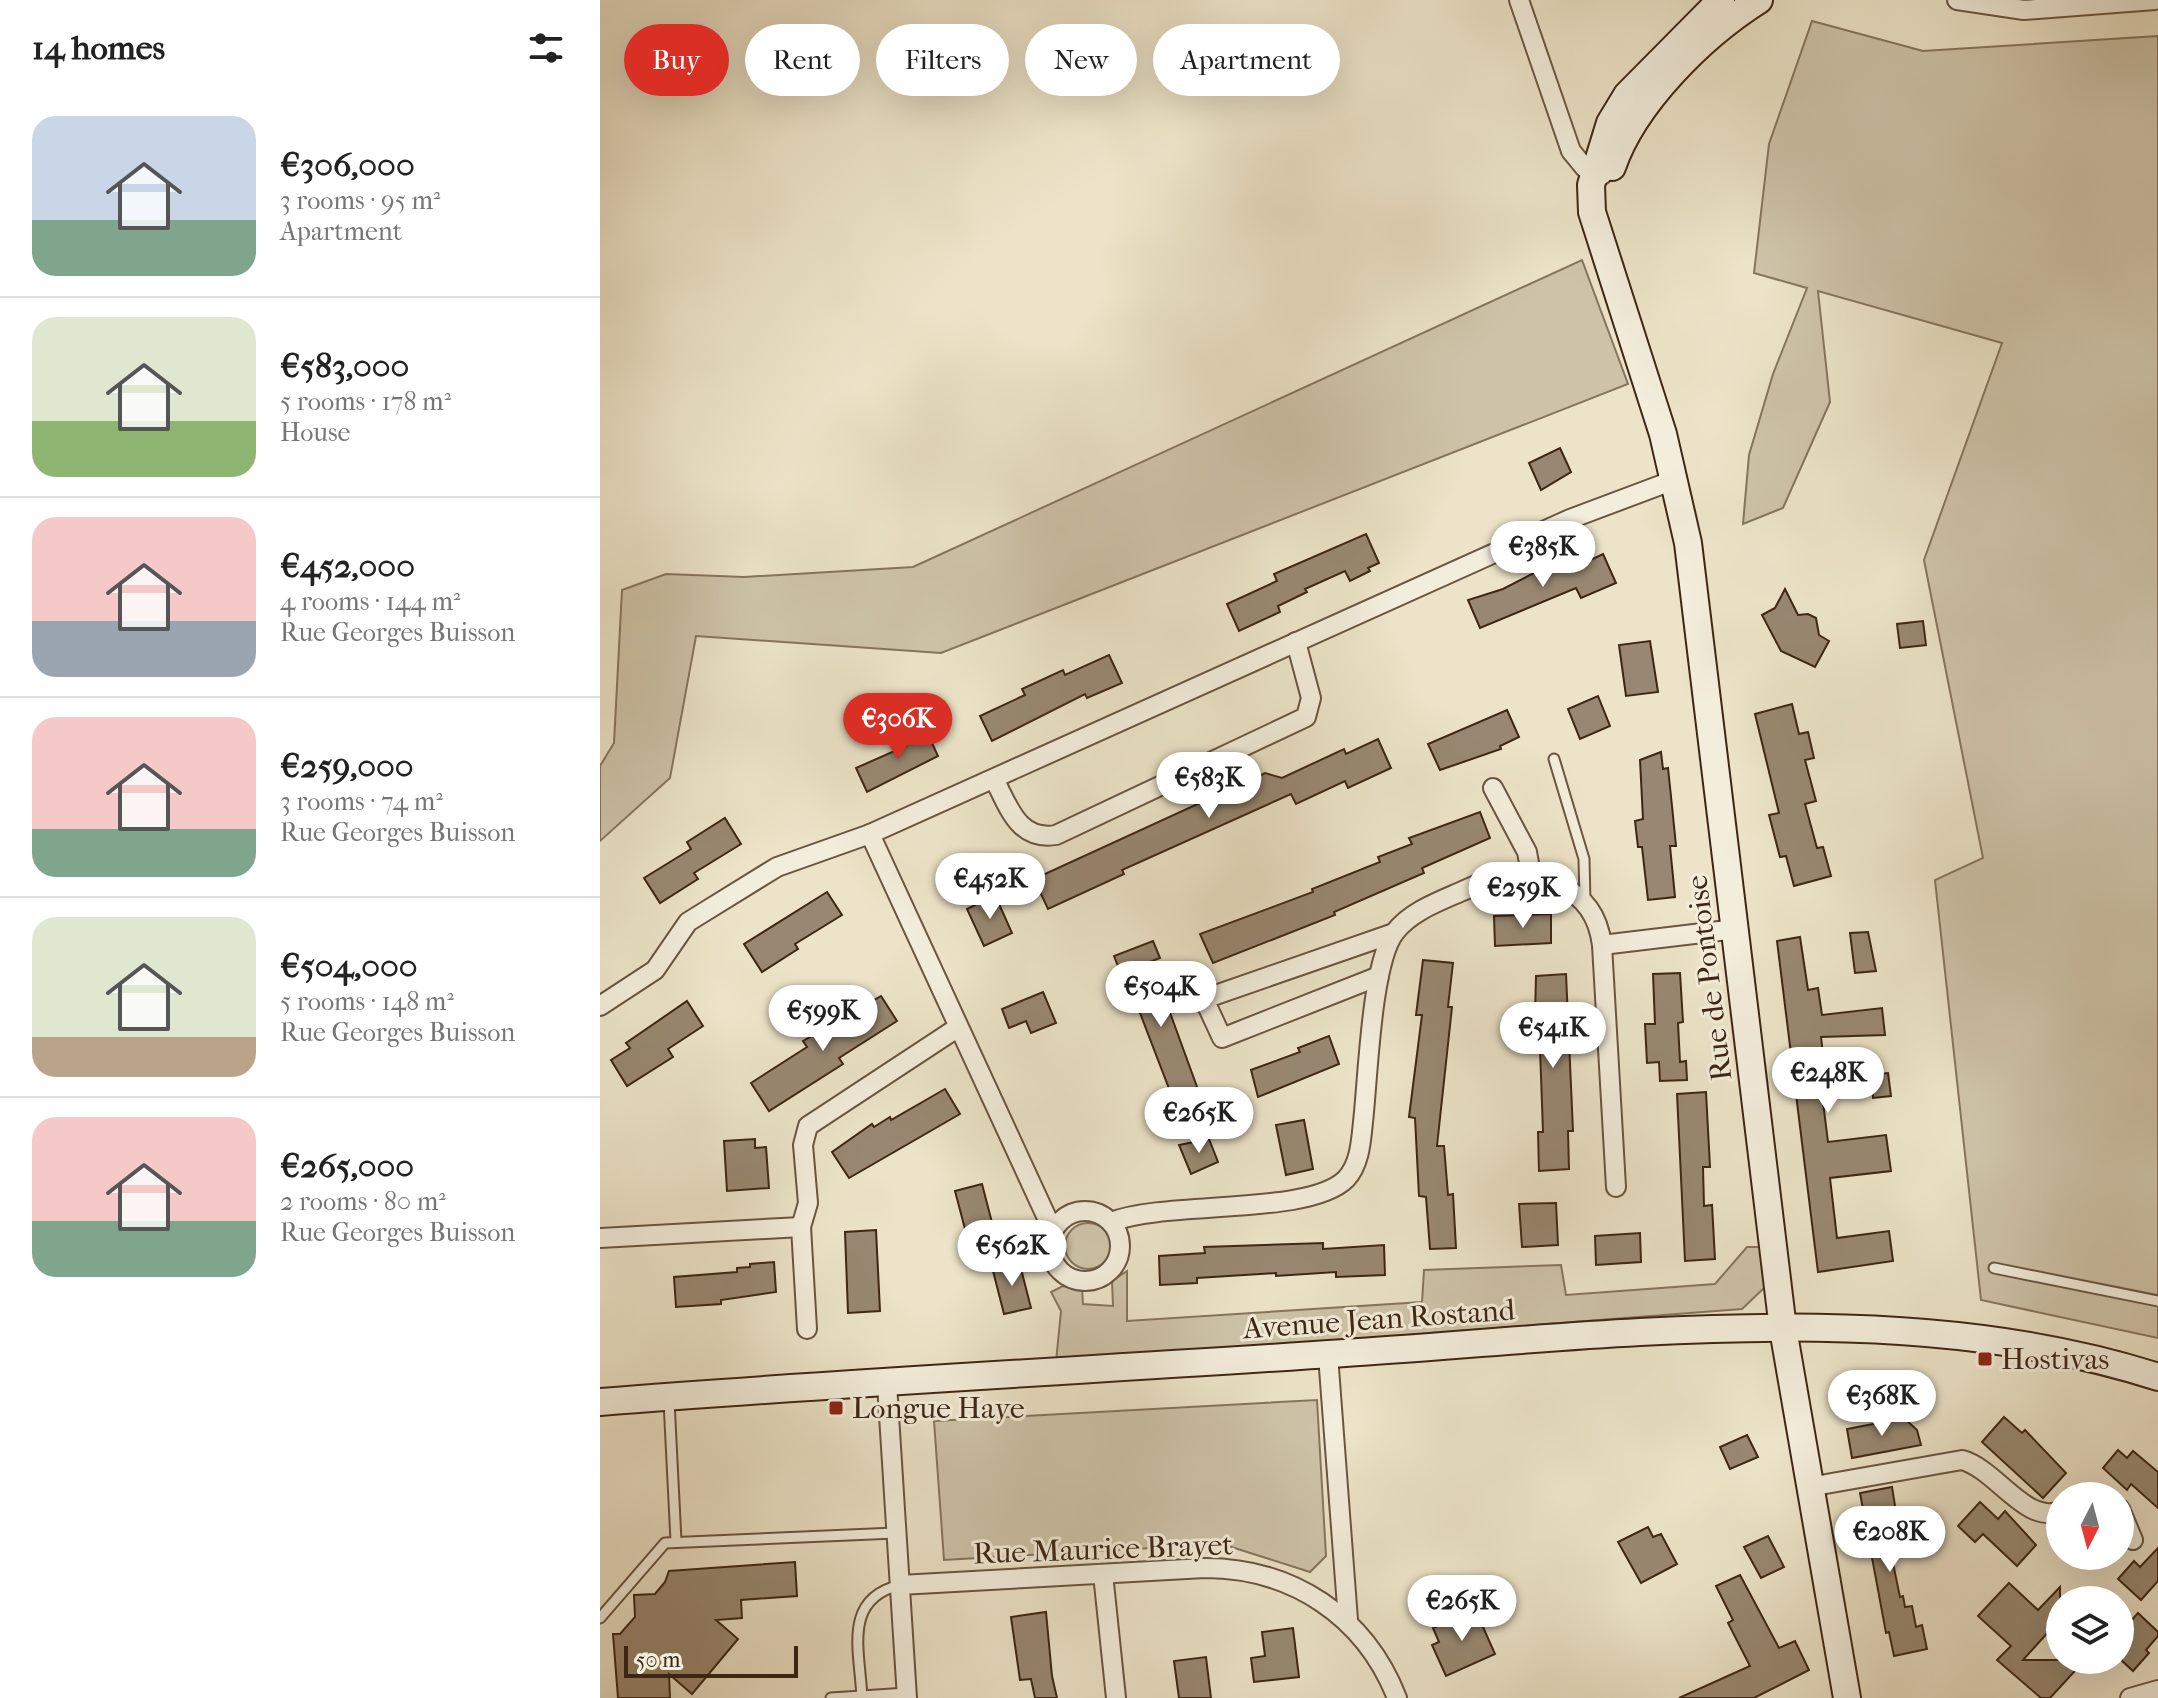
<!DOCTYPE html>
<html lang="en">
<head>
<meta charset="utf-8">
<style>
	body { margin:0; font-family:"IM FELL French Canon",serif; background:#f2f2f2; color:#222; height:100vh; display:flex; flex-direction:column; font-size:30px; white-space:nowrap }
	* { box-sizing:border-box; margin:0 }
	p { font-size:26px; color:#767676 }
	.icon { flex:none; width:44px; height:44px; fill:none; stroke:currentColor; stroke-width:2; stroke-linecap:round; stroke-linejoin:round }
	.map { position:relative; flex:1; overflow:hidden }
	.drawer { display:flex; flex-direction:column; background:#fff; width:600px }
	.drawer>* { flex:none }
	.banner { position:absolute; left:24px; top:24px; width:760px; height:72px; display:flex; gap:16px }
	.needle { width:52px; rotate:186deg }
	.fabs { position:absolute; left:1446px; top:1482px; display:grid; gap:16px }
	.fabs a { display:grid; place-items:center; width:88px; height:88px; border-radius:50%; background:#fff; box-shadow:0 8px 32px #0002; font-size:40px }
	.scale { position:absolute; left:24px; bottom:20px; width:174px; box-sizing:border-box; padding-left:8px; border:4px solid #3e2613; border-top:0; font-size:22px; line-height:28px; white-space:nowrap; color:#3e2613; -webkit-text-stroke:6px #f3eddb; paint-order:stroke }
	.price { position:absolute; translate:-50% -68px; padding:0 18px; border-radius:28px; background:#fff; color:#222; font-size:26px; line-height:52px; filter:drop-shadow(0 2px 4px #0008) }
	.price::after { content:''; position:absolute; left:50%; top:48px; width:24px; height:18px; margin-left:-12px; background:inherit; clip-path:polygon(0 0,100% 0,50% 100%) }
	.price.selected { background:#d93025; color:#fff }
	ul { padding:0; list-style:none }
	li { display:flex; align-items:center; gap:24px; height:200px; padding:0 32px }
	li+li { border-top:2px solid #e0e0e0 }
	li span { display:grid; place-items:center; flex:none; width:224px; height:160px; border-radius:24px; color:#555 }
	li>.icon { margin-inline-start:auto }
	span .icon { width:96px; height:96px; fill:#fffc; stroke-width:1 }
	li b { font-size:34px }
	h2 { display:flex; justify-content:space-between; align-items:center; height:96px; padding:0 32px; font-size:34px }
	.chip { padding:0 28px; border-radius:36px; background:#fff; box-shadow:0 8px 32px #0002; font-size:28px; line-height:72px }
	.chip.selected { background:#d93025; color:#fff }
	main { display:flex; flex:1; min-height:0 }
	.map>svg:first-child { display:block }
	.green { fill:#cec3a9; stroke:#86745e; stroke-width:2 }
	.building { fill:#988871; stroke:#3e2613; stroke-width:2 }
	.lines { fill:none; stroke-linecap:round; stroke-linejoin:round }
	.lane-casing { stroke:#6a5540; stroke-width:13 }
	.street-casing { stroke:#6a5540; stroke-width:22 }
	.secondary-casing { stroke:#3e2613; stroke-width:30 }
	.lane { stroke:#f3eddb; stroke-width:9 }
	.street { stroke:#f3eddb; stroke-width:18 }
	.secondary { stroke:#f3eddb; stroke-width:26 }
	.poi-dot { fill:#8f2418; stroke:#f3eddb; stroke-width:3 }
	.labels { text-anchor:middle; stroke-width:6; stroke-linejoin:round; paint-order:stroke }
	.street-label { font-size:30px; fill:#3e2613; stroke:#f3eddb }
	.poi-label { font-size:30px; fill:#3e2613; stroke:#f3eddb; text-anchor:start }
</style>
</head>
<body>
<main>
<section class="drawer">
<h2>14 homes<svg class="icon" aria-label="filters" viewBox="0 0 24 24"><path d="M4 7h16M4 17h16"/><circle cx="9" cy="7" r="2"/><circle cx="15" cy="17" r="2"/></svg></h2>
<ul>
<li><span style="background:linear-gradient(#c9d6e8 65%,#7fa58c 0)"><svg class="icon" aria-label="home" viewBox="0 0 24 24"><path d="M3 11l9-7 9 7M6 9v11h12V9"/></svg></span><div><b>€306,000</b><p>3 rooms · 95 m²</p><p>Apartment</p></div></li>
<li><span style="background:linear-gradient(#dfe7d0 65%,#8fb573 0)"><svg class="icon" aria-label="home" viewBox="0 0 24 24"><path d="M3 11l9-7 9 7M6 9v11h12V9"/></svg></span><div><b>€583,000</b><p>5 rooms · 178 m²</p><p>House</p></div></li>
<li><span style="background:linear-gradient(#f6c9c9 65%,#9aa5b1 0)"><svg class="icon" aria-label="home" viewBox="0 0 24 24"><path d="M3 11l9-7 9 7M6 9v11h12V9"/></svg></span><div><b>€452,000</b><p>4 rooms · 144 m²</p><p>Rue Georges Buisson</p></div></li>
<li><span style="background:linear-gradient(#f6c9c9 70%,#7fa58c 0)"><svg class="icon" aria-label="home" viewBox="0 0 24 24"><path d="M3 11l9-7 9 7M6 9v11h12V9"/></svg></span><div><b>€259,000</b><p>3 rooms · 74 m²</p><p>Rue Georges Buisson</p></div></li>
<li><span style="background:linear-gradient(#dfe7d0 75%,#b9a48a 0)"><svg class="icon" aria-label="home" viewBox="0 0 24 24"><path d="M3 11l9-7 9 7M6 9v11h12V9"/></svg></span><div><b>€504,000</b><p>5 rooms · 148 m²</p><p>Rue Georges Buisson</p></div></li>
<li><span style="background:linear-gradient(#f6c9c9 65%,#7fa58c 0)"><svg class="icon" aria-label="home" viewBox="0 0 24 24"><path d="M3 11l9-7 9 7M6 9v11h12V9"/></svg></span><div><b>€265,000</b><p>2 rooms · 80 m²</p><p>Rue Georges Buisson</p></div></li>
</ul>
</section>
<div class="map">
<svg width="1558" height="1698" viewBox="0 0 1558 1698">
	<rect width="100%" height="100%" fill="#ece3c8"/>
	<filter id="stains"><feTurbulence type="fractalNoise" baseFrequency=".0025" numOctaves="4"/><feColorMatrix values="0 0 0 0 .2 0 0 0 0 .09 0 0 0 0 .02 0 0 0 .5 -.17"/></filter>
	<radialGradient id="worn" r=".72"><stop offset=".6" stop-color="#630" stop-opacity="0"/><stop offset="1" stop-color="#630" stop-opacity=".3"/></radialGradient>
	<g class="green">
		<path d="M1212,21l111,30 235,-15v1302l-177,-38 -46,-420 48,-22 -59,-298 78,-217 -184,-52 12,111 -47,106 -40,16 6,-69 24,-81 34,-86 -53,-15 15,-129z"/>
		<path d="M982,260l46,124 -687,269 -245,-17 -26,142 -70,63v-75l14,-23 8,-153 44,-16 78,3 169,-10z"/>
		<circle cx="488" cy="1246" r="23"/>
		<path d="M1147,1247h13l5,40 -23,22 -686,53 5,-51 -10,-19 12,-6 19,2 1,16 30,2 -1,-25 15,-10v50l295,-19 2,-32 137,-5 5,30 149,-11z"/>
		<path d="M717,1400l9,156 -16,16 -88,-28 -278,16 -10,-139z"/>
	</g>
	<g class="building">
		<path d="M960,448l11,24 -30,18 -12,-27z"/>
		<path d="M766,534l13,29 -11,5 2,3 -20,10 -5,-10 -40,18 2,3 -29,14 2,6 -41,19 -12,-27 50,-23 -3,-7z"/>
		<path d="M1003,554l13,29 -35,15 -5,-10 -96,40 -12,-28 35,-11 50,-26 2,4 21,-11 4,9z"/>
		<path d="M1185,589l13,26 10,-1 8,4 3,17 10,6 -14,26 -34,-16 -19,-36 13,-7z"/>
		<path d="M1323,621l3,24 -26,3 -3,-24z"/>
		<path d="M1050,641l8,51 -32,4 -7,-51z"/>
		<path d="M509,655l13,28 -35,15 -2,-4 -93,47 -12,-25 45,-21 -3,-6 41,-19 2,5z"/>
		<path d="M998,696l12,30 -30,13 -12,-30z"/>
		<path d="M1192,704l7,30 9,-2 6,26 -9,2 11,41 -11,3 12,44 6,-1 8,29 -37,10 -8,-30 -6,1 -11,-42 10,-2 -24,-99z"/>
		<path d="M907,710l12,27 -19,9 1,3 -61,21 -12,-26z"/>
		<path d="M325,728l13,28 -71,36 -11,-24 50,-22 -3,-8z"/>
		<path d="M778,739l13,29 -43,20 -3,-7 -49,23 -5,-10 -169,76 2,4 -76,35 -14,-30 231,-106 17,5 62,-29 2,5z"/>
		<path d="M1061,752l2,17 5,-1 4,38 4,40h-6l5,51 -27,3 -6,-53h-4l-3,-26 8,-2 -3,-59z"/>
		<path d="M880,812l10,26 -68,30 2,5 -90,39 1,3 -122,48 -13,-29 113,-42 -1,-3 68,-27 -2,-5 34,-13 -3,-6z"/>
		<path d="M125,818l16,26 -47,29 4,6 -38,24 -16,-25 47,-29 -4,-7z"/>
		<path d="M227,892l15,23 -47,29 3,5 -36,23 -18,-28z"/>
		<path d="M395,895l17,38 -28,13 -17,-37z"/>
		<path d="M951,914v29l-56,3 -1,-30z"/>
		<path d="M1268,932l8,39 -21,2 -5,-40z"/>
		<path d="M1200,937l8,53 10,-2 4,27 60,-7 3,27 -64,2 5,41h-6l8,64 58,-7 5,36 -61,7 7,60 52,-7 4,30 -75,11 -41,-331z"/>
		<path d="M553,941l7,17 -13,5 15,37 3,-1 39,107 -6,3 3,9 -18,7 -48,-125 -3,1 -18,-45z"/>
		<path d="M823,960l30,3 -5,44h4l-15,139h7l4,49 5,-1 3,54 -26,1 -4,-52 -7,-1 -4,-78 -6,-1 13,-102h-6z"/>
		<path d="M1080,973l3,49 -5,1 2,39 6,-1 1,19 -27,1 -1,-19 -12,1 -2,-39h10l-2,-50z"/>
		<path d="M966,974l7,157h-5l1,38 -30,2 -1,-39h5l-3,-84 -11,1 -2,-32h8l1,-41z"/>
		<path d="M443,992l13,31 -25,10 -5,-12 -17,7 -7,-19z"/>
		<path d="M281,996l16,25 -58,37 4,6 -74,47 -18,-28 56,-36 -4,-6z"/>
		<path d="M87,1001l16,25 -35,23 5,8 -46,29 -16,-26 19,-12 -4,-5z"/>
		<path d="M729,1036l10,28 -81,33 -7,-27 49,-18 -2,-4z"/>
		<path d="M1288,1073l3,23 -18,2 -2,-23z"/>
		<path d="M345,1089l15,25 -111,64 -17,-26 40,-28 2,3 16,-10 1,3z"/>
		<path d="M1106,1092l4,75h-7l1,39 8,-1 3,54 -30,2 -8,-167z"/>
		<path d="M704,1120l9,49 -27,6 -10,-50z"/>
		<path d="M155,1139v9l11,-1 3,41 -42,3 -3,-50z"/>
		<path d="M609,1139l9,23 -27,12 -12,-29z"/>
		<path d="M382,1184l15,58 -27,6 -15,-57z"/>
		<path d="M956,1203l2,42 -36,2 -3,-43z"/>
		<path d="M276,1230l4,81 -32,2 -3,-81z"/>
		<path d="M1040,1233l1,29 -45,3 -1,-29z"/>
		<path d="M723,1243v6l61,-4 1,30 -49,2v-5l-60,4v-3l-79,5v5l-37,2 -1,-29 46,-3 -1,-6z"/>
		<path d="M419,1261l12,47 -27,6 -12,-47z"/>
		<path d="M174,1262l2,30 -55,8v4l-45,3 -2,-30 63,-5v-4l13,-1v-3z"/>
		<path d="M1404,1417l18,16 3,-3 41,43 -23,25 -61,-56z"/>
		<path d="M1304,1418l13,12 4,15 -69,13 -5,-29z"/>
		<path d="M1147,1435l11,22 -28,12 -10,-22z"/>
		<path d="M1518,1450l9,8 6,-7 25,21v36l-27,-24 -4,6 -24,-22z"/>
		<path d="M1292,1487l4,25 -7,1 5,30 -5,1 11,53 3,-1 2,11 7,-1 4,21 6,-2 5,24 -33,7 -5,-24 -3,1 -26,-140z"/>
		<path d="M1380,1502l18,17 7,-8 31,34 -19,21 -34,-32 -8,8 -17,-16z"/>
		<path d="M1048,1527l5,10 8,-3 16,30 -36,19 -23,-41z"/>
		<path d="M1168,1536l16,31 -23,11 -17,-31z"/>
		<path d="M1558,1548v33l-17,19 -23,-21 16,-18 6,6z"/>
		<path d="M195,1562l2,34 -56,4 1,18 -26,2 22,19 -46,55 -23,-20 1,24h-52l-5,-64h7l15,-17 -1,-22 21,-1 10,-12 4,-11z"/>
		<path d="M1140,1575l39,73 16,-7 14,29 -55,28h-75l71,-32 -22,-43 5,-3 -17,-34z"/>
		<path d="M1409,1583l29,27 22,-23v32l-37,41h62l-35,38h-9l-44,-38 14,-14 -33,-30z"/>
		<path d="M875,1609l20,45 -49,22 -14,-31 7,-3 -6,-14z"/>
		<path d="M446,1612l6,64 5,22h-22l-4,-19 -11,1 -9,-63z"/>
		<path d="M1538,1613l20,19v4l-12,14 3,3 -16,18 -13,-12v-26z"/>
		<path d="M693,1628l6,49 -45,5 -3,-24 14,-2 -3,-24z"/>
		<path d="M606,1657l5,41h-32l-5,-37z"/>
	</g>
	<g class="lines">
		<defs>
			<g id="lane">
				<path d="M954,759l30,100 1,43"/>
				<path d="M1394,1268l164,33"/>
				<path d="M69,1401l7,140"/>
				<path d="M0,1618l65,-75 230,-10"/>
				<path d="M231,1698l76,-5"/>
				<path d="M262,1698c-2,-47 -20,-99 38,-113"/>
			</g>
			<g id="street">
				<path d="M919,0l52,151 14,17 17,7"/>
				<path d="M1357,0l67,10 131,-10"/>
				<path d="M394,779c15,28 24,62 62,56l250,-118 5,-19 -15,-56"/>
				<path d="M893,788l34,64 4,22"/>
				<path d="M270,834l183,397"/>
				<path d="M1002,945l134,-16"/>
				<path d="M779,976l-157,62 -18,-39 190,-66"/>
				<path d="M0,1006l55,-36 33,-48 89,-55 93,-33 700,-315 104,-39"/>
				<circle cx="485" cy="1246" r="35"/>
				<path d="M511,1222c57,-22 198,-6 235,-43 14,-15 15,-38 17,-57 5,-43 8,-159 32,-190 17,-22 48,-32 72,-43 31,-15 60,-23 92,-5 26,14 39,31 43,61l14,242"/>
				<path d="M0,1238l201,-11"/>
				<path d="M207,1329l-6,-102 7,-24 -5,-58 5,-19 149,-98"/>
				<path d="M728,1355l20,265"/>
				<path d="M287,1384l20,314"/>
				<path d="M1209,1487l153,-27c34,9 64,65 98,51"/>
				<path d="M1520,1509l13,31"/>
				<path d="M503,1574l13,124"/>
				<path d="M300,1585l305,-17c87,0 160,48 192,130"/>
				<path d="M1530,1698l28,-8"/>
			</g>
			<g id="secondary">
				<path d="M1121,0l-94,95 -17,28 -19,62 1,27 71,222 25,109 95,786 64,369"/>
				<path d="M1012,167c22,-64 90,-131 147,-167"/>
				<path d="M0,1402c248,-20 497,-32 745,-49 261,-17 560,-58 813,24"/>
			</g>
		</defs>
		<use href="#lane" class="lane-casing"/>
		<use href="#street" class="street-casing"/>
		<use href="#secondary" class="secondary-casing"/>
		<use href="#lane" class="lane"/>
		<use href="#street" class="street"/>
		<use href="#secondary" class="secondary"/>
	</g>
	<g class="poi-dot">
		<rect x="1377" y="1351" width="16" height="16" rx="4"/>
		<rect x="228" y="1400" width="16" height="16" rx="4"/>
	</g>
	<g class="labels">
		<g class="street-label">
			<text transform="translate(1109 978) rotate(-97)" y="10">Rue de Pontoise</text>
			<text transform="translate(779 1319) rotate(-4)" y="10">Avenue Jean Rostand</text>
			<text transform="translate(503 1549) rotate(-2)" y="10">Rue Maurice Brayet</text>
		</g>
		<g class="poi-label">
			<text x="1401" y="1369">Hostivas</text>
			<text x="252" y="1418">Longue Haye</text>
		</g>
	</g>
	<rect width="100%" height="100%" filter="url(#stains)"/>
	<rect width="100%" height="100%" fill="url(#worn)"/>
</svg>
<div class="fabs">
<a><svg class="needle" viewBox="-14 -14 28 28"><path d="M0-13l5 13h-10z" fill="#e53935"/><path d="M0 13l5-13h-10z" fill="#767676"/></svg></a>
<a><svg class="icon" aria-label="layers" viewBox="0 0 24 24"><path d="M12 4l9 5-9 5-9-5zM3 14l9 5 9-5"/></svg></a>
</div>
<div class="scale">50 m</div>
<b class="price" style="left:943px;top:589px">€385K</b>
<b class="price selected" style="left:298px;top:761px">€306K</b>
<b class="price" style="left:609px;top:820px">€583K</b>
<b class="price" style="left:390px;top:921px">€452K</b>
<b class="price" style="left:923px;top:930px">€259K</b>
<b class="price" style="left:561px;top:1029px">€504K</b>
<b class="price" style="left:223px;top:1053px">€599K</b>
<b class="price" style="left:953px;top:1070px">€541K</b>
<b class="price" style="left:1228px;top:1115px">€248K</b>
<b class="price" style="left:599px;top:1155px">€265K</b>
<b class="price" style="left:412px;top:1288px">€562K</b>
<b class="price" style="left:1282px;top:1438px">€368K</b>
<b class="price" style="left:1290px;top:1574px">€208K</b>
<b class="price" style="left:862px;top:1643px">€265K</b>
<div class="banner">
<a class="chip selected">Buy</a>
<a class="chip">Rent</a>
<a class="chip">Filters</a>
<a class="chip">New</a>
<a class="chip">Apartment</a>
</div>
</div>
</main>
</body>
</html>
